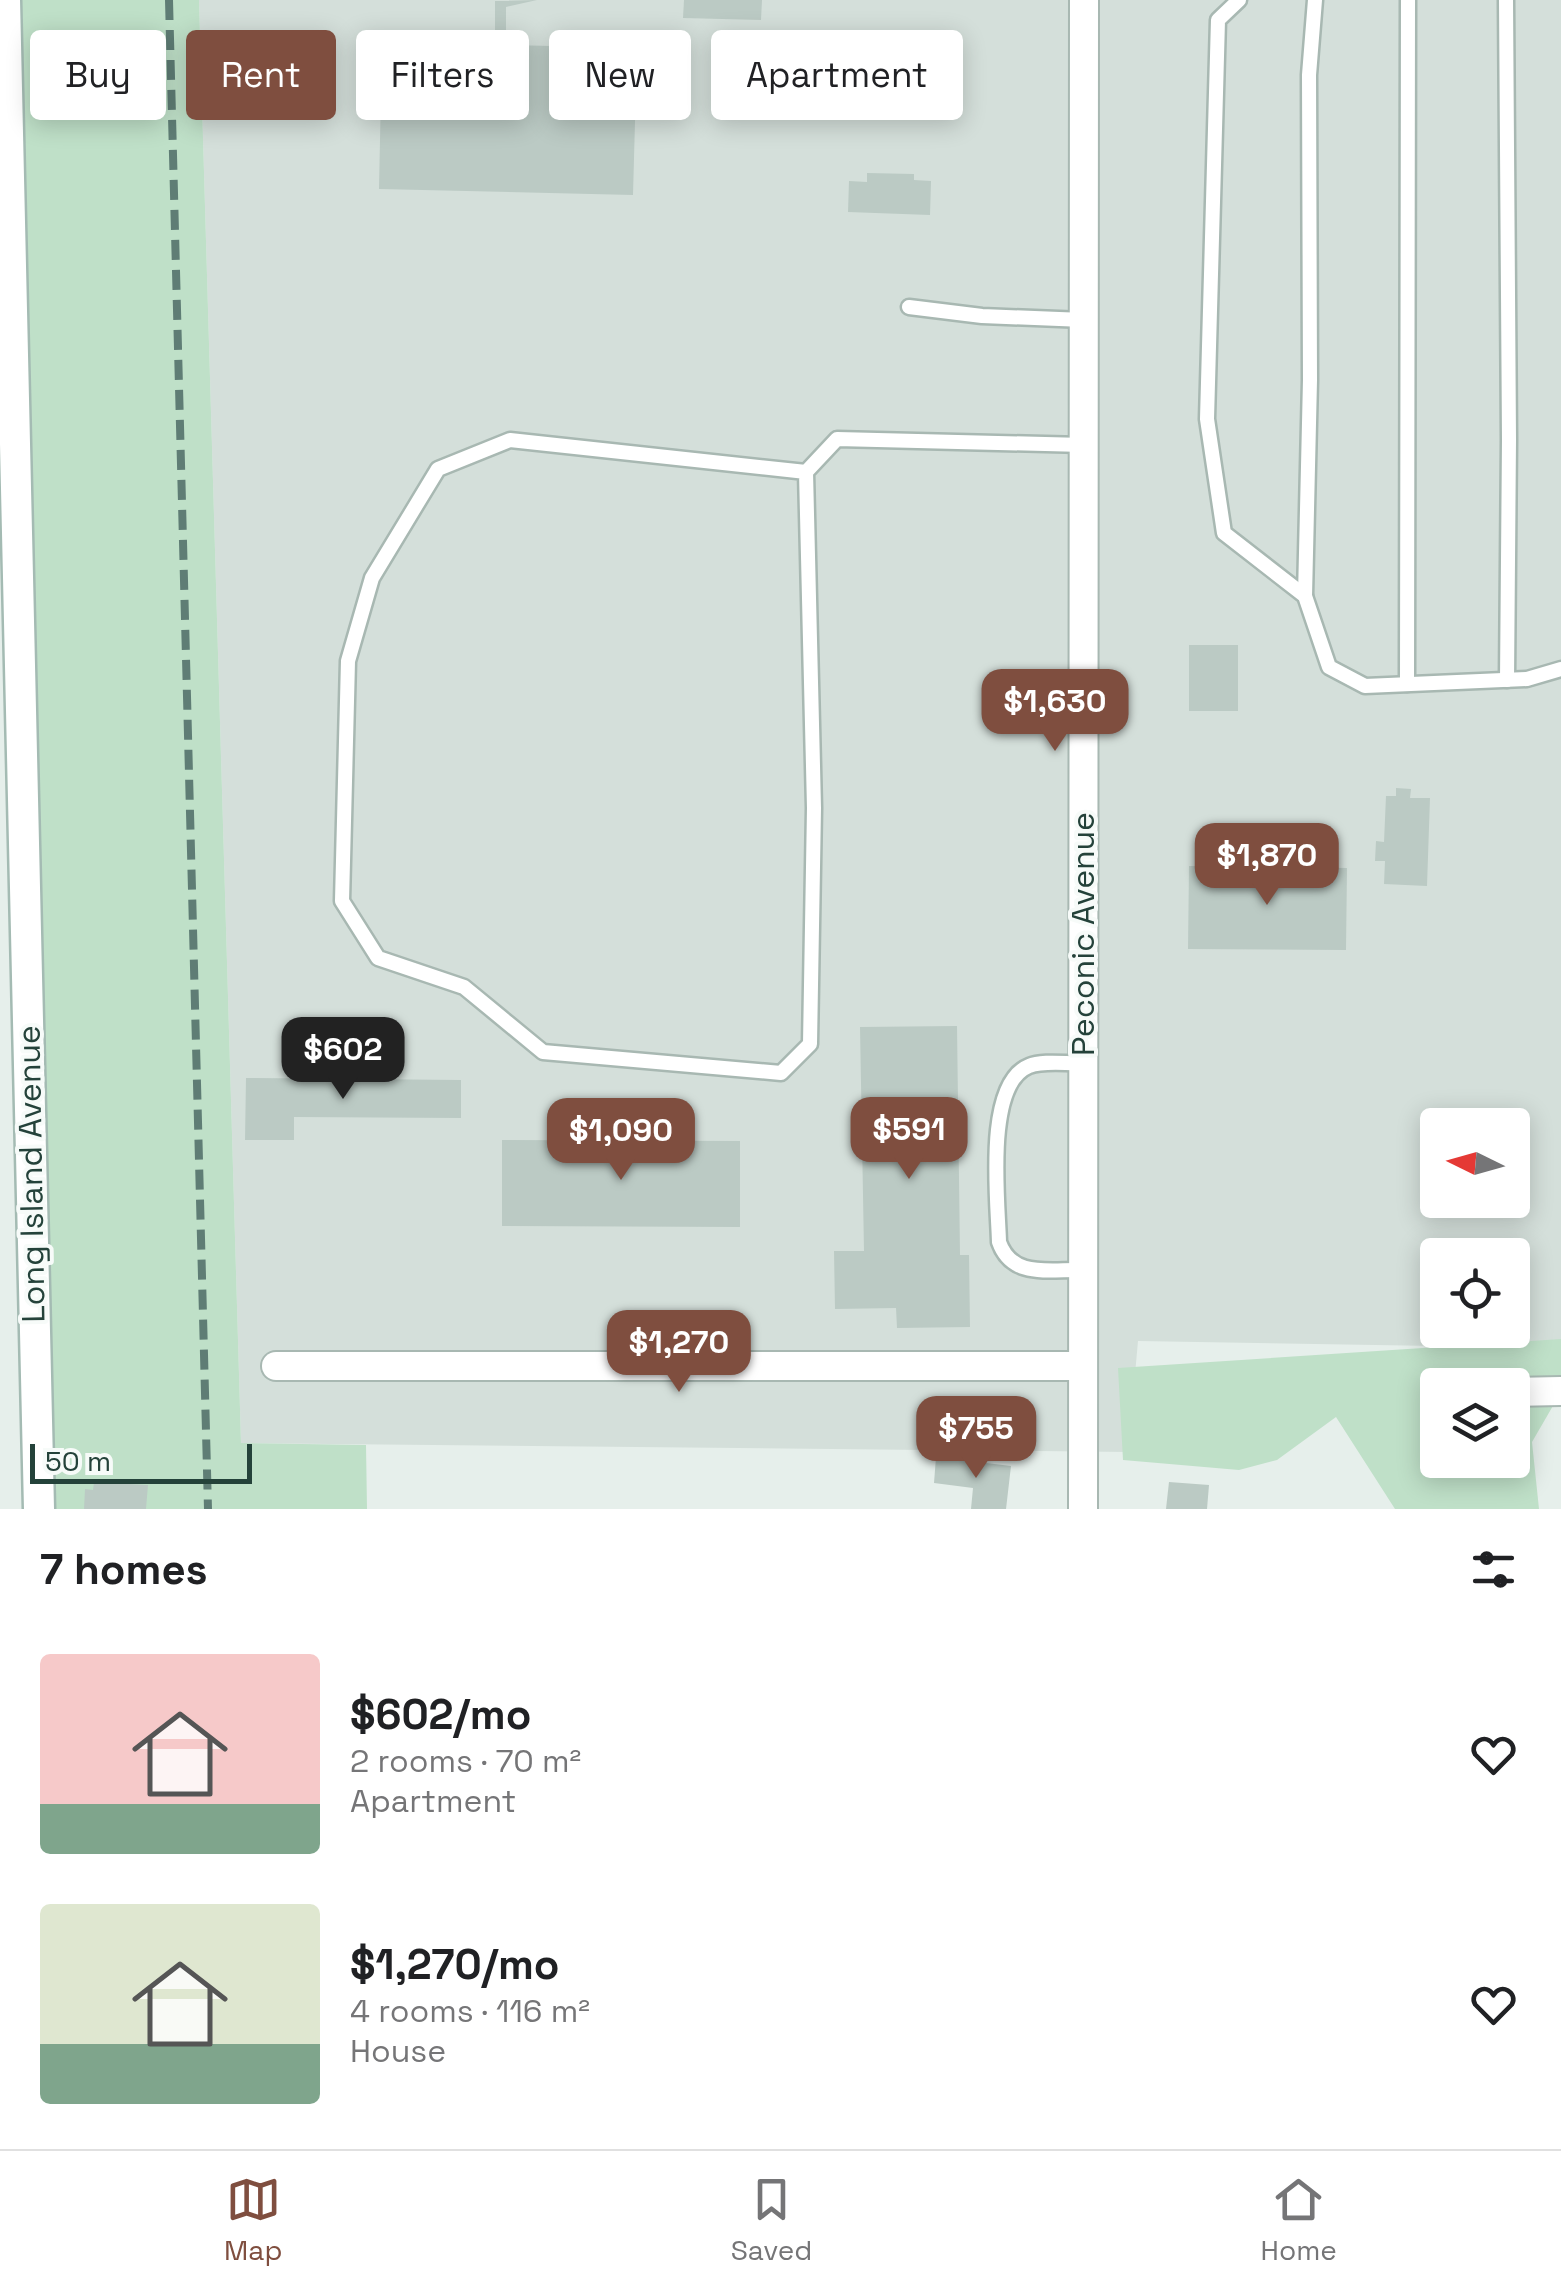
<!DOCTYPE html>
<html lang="en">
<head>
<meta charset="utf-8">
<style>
	body { margin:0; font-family:"Space Grotesk",sans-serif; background:#f6f6f6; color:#202124; height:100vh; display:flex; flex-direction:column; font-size:38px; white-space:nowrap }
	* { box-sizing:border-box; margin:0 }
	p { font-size:32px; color:#757577 }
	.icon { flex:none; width:55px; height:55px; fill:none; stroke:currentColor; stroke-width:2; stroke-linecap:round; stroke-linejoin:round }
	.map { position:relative; height:1509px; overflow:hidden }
	.panel { display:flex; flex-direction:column; background:#fff; flex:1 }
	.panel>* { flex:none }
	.top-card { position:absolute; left:30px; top:30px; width:1000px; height:90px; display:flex; gap:20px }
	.needle { width:65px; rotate:275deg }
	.controls { position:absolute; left:1420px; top:1108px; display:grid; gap:20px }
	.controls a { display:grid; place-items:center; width:110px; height:110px; border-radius:10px; background:#fff; box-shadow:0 5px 25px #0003; font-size:50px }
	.scale { position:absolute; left:30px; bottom:25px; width:222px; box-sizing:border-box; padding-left:10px; border:5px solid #24423a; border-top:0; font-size:28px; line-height:35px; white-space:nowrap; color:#24423a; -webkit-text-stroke:8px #f7fbf9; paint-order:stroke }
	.price { position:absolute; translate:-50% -85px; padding:0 22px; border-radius:20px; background:#7f4e3f; color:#fff; font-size:32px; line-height:65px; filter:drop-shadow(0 2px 5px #0008) }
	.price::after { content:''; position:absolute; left:50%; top:60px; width:30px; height:22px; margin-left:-15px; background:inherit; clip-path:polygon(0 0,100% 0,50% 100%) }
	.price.on { background:#222; color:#fff }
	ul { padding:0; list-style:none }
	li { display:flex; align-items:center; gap:30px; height:250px; padding:0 40px }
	li span { display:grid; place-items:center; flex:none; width:280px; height:200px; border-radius:10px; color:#555 }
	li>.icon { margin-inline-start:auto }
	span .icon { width:120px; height:120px; fill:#fffc; stroke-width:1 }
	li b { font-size:42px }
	h2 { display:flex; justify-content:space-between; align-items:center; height:120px; padding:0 40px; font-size:42px }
	.chip { padding:0 35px; border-radius:10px; background:#fff; box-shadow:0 5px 25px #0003; font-size:35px; line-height:90px }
	.chip.on { background:#7f4e3f; color:#fff }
	.dock { display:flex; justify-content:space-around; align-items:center; height:140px; border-top:2px solid #e0e0e0; background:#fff; font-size:28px; color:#757577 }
	.dock a { display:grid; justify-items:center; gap:5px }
	.dock .on { color:#7f4e3f }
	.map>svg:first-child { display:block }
	.built { fill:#d4dfda; fill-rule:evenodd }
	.green { fill:#bfe0c8; fill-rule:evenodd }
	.building { fill:#bbcac4 }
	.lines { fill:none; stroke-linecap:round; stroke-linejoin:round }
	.lane-casing { stroke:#a8b8b2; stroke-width:19 }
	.street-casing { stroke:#a8b8b2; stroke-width:32 }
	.secondary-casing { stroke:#a4bbb3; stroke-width:35 }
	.lane { stroke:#fff; stroke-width:14 }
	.street { stroke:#fff; stroke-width:28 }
	.secondary { stroke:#fff; stroke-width:30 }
	.rail { stroke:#5f7d75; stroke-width:8; stroke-dasharray:20 10; stroke-linecap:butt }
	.labels { text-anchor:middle; stroke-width:8; stroke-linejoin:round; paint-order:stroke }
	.street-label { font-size:32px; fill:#24423a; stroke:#f7fbf9 }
</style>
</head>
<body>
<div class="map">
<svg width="1561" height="1509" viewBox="0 0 1561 1509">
	<rect width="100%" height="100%" fill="#e6efeb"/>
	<path class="built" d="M199,0h1362v1348l-423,-7 -10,111 -887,-9zM1438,1125h74v75h-74zM1438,1255h74v75h-74z"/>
	<g class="green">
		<path d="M0,0h199l42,1443 125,2 1,64h-328z"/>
		<path d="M1561,1339v53l-29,50 7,67h-144l-59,-92 -59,43 -38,10 -116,-10 -5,-92zM1438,1385h74v75h-74z"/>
	</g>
	<g class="building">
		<path d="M537,0l-31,7v34l-11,-3v-37z"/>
		<path d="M684,0h78l-1,20 -78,-2z"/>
		<path d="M382,42l255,6 -4,147 -254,-6z"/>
		<path d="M867,173l47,1v6l17,1 -1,34 -82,-3 1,-31 18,1z"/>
		<rect x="1189" y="645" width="49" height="66"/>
		<path d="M1396,788l15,1 -1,9h20l-3,88 -43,-2 1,-23h-10l1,-20 8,1 2,-46h10z"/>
		<path d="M1189,866l158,2 -1,82 -158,-1z"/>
		<path d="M957,1026l3,229h9l1,72 -73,1 -1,-20 -61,1 -1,-58h30l-4,-224z"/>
		<path d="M246,1078l215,2v38l-167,-1v23h-49z"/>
		<path d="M502,1140l238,1v86l-238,-1z"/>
		<path d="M936,1457l75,9 -5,43h-35l2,-21 -39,-5z"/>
		<path d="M94,1482l54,3 -2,24h-62l1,-20 8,1z"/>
		<path d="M1169,1482l40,3 -2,24h-41z"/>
	</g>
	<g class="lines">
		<defs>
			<g id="lane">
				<path d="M1239,0l-21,20 -11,399 17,114 81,63 24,71 36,19 162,-7 34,-10"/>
				<path d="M1506,0l3,440 -2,240"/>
				<path d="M909,307l73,9 102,4"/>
				<path d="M806,472l-296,-32 -72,29 -66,109 -24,83 -6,240 36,57 86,29 79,65 238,21 29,-29 4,-236 -8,-336 31,-33 247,6"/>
				<path d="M1305,596l5,-216 -1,-305 6,-75"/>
				<path d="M1407,684l1,-684"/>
				<path d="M1083,1270c-34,-1 -71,9 -84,-28 -1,-41 -15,-158 30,-176 14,-6 39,-2 54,-3"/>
			</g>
			<g id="street">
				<path d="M276,1366h807"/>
				<path d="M1513,1392l48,-1"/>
				<path d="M1083,1509l1,-1509"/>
			</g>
			<path id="secondary" d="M5,0l34,1509"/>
		</defs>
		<use href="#lane" class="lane-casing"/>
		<use href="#street" class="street-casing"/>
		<use href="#secondary" class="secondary-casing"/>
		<use href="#lane" class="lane"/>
		<use href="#street" class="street"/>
		<use href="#secondary" class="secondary"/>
		<path class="rail" d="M169,0l39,1509"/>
	</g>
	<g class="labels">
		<g class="street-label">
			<text transform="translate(1083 934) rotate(-90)" y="11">Peconic Avenue</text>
			<text transform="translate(31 1174) rotate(-91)" y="11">Long Island Avenue</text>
		</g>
	</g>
</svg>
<div class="controls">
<a><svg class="needle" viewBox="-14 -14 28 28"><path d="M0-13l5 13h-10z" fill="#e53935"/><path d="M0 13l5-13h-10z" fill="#757577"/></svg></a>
<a><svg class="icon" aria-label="locate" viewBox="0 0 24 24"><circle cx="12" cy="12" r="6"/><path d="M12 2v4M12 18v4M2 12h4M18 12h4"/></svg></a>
<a><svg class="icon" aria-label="layers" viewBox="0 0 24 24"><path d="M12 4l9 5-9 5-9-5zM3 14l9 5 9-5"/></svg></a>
</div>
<div class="scale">50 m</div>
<b class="price" style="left:1055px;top:754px">$1,630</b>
<b class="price" style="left:1267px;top:908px">$1,870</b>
<b class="price on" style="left:343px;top:1102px">$602</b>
<b class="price" style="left:909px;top:1182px">$591</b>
<b class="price" style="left:621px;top:1183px">$1,090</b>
<b class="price" style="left:679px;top:1395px">$1,270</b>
<b class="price" style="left:976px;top:1481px">$755</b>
<div class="top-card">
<a class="chip">Buy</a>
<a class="chip on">Rent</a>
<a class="chip">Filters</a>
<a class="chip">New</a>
<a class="chip">Apartment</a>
</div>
</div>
<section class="panel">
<h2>7 homes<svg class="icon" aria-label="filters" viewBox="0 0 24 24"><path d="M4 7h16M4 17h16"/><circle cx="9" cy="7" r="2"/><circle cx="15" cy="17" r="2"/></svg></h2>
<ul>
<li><span style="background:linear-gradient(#f6c9c9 75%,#7fa58c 0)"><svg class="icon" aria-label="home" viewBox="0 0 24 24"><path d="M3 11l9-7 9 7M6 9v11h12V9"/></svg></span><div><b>$602/mo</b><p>2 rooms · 70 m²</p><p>Apartment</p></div><svg class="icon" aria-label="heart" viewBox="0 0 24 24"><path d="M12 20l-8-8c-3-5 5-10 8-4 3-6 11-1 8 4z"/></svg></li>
<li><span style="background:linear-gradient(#dfe7d0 70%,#7fa58c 0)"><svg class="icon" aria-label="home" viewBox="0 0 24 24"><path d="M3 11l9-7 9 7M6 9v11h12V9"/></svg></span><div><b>$1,270/mo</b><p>4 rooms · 116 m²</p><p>House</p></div><svg class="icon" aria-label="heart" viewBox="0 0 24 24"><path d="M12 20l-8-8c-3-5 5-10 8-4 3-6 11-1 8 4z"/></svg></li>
</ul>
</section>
<nav class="dock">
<a class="on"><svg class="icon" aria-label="map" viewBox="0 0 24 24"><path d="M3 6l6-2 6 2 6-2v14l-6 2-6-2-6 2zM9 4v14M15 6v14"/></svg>Map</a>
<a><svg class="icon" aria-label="saved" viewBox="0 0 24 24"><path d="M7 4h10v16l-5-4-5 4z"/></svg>Saved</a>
<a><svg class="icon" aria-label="home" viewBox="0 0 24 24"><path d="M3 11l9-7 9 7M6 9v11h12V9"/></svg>Home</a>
</nav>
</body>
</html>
